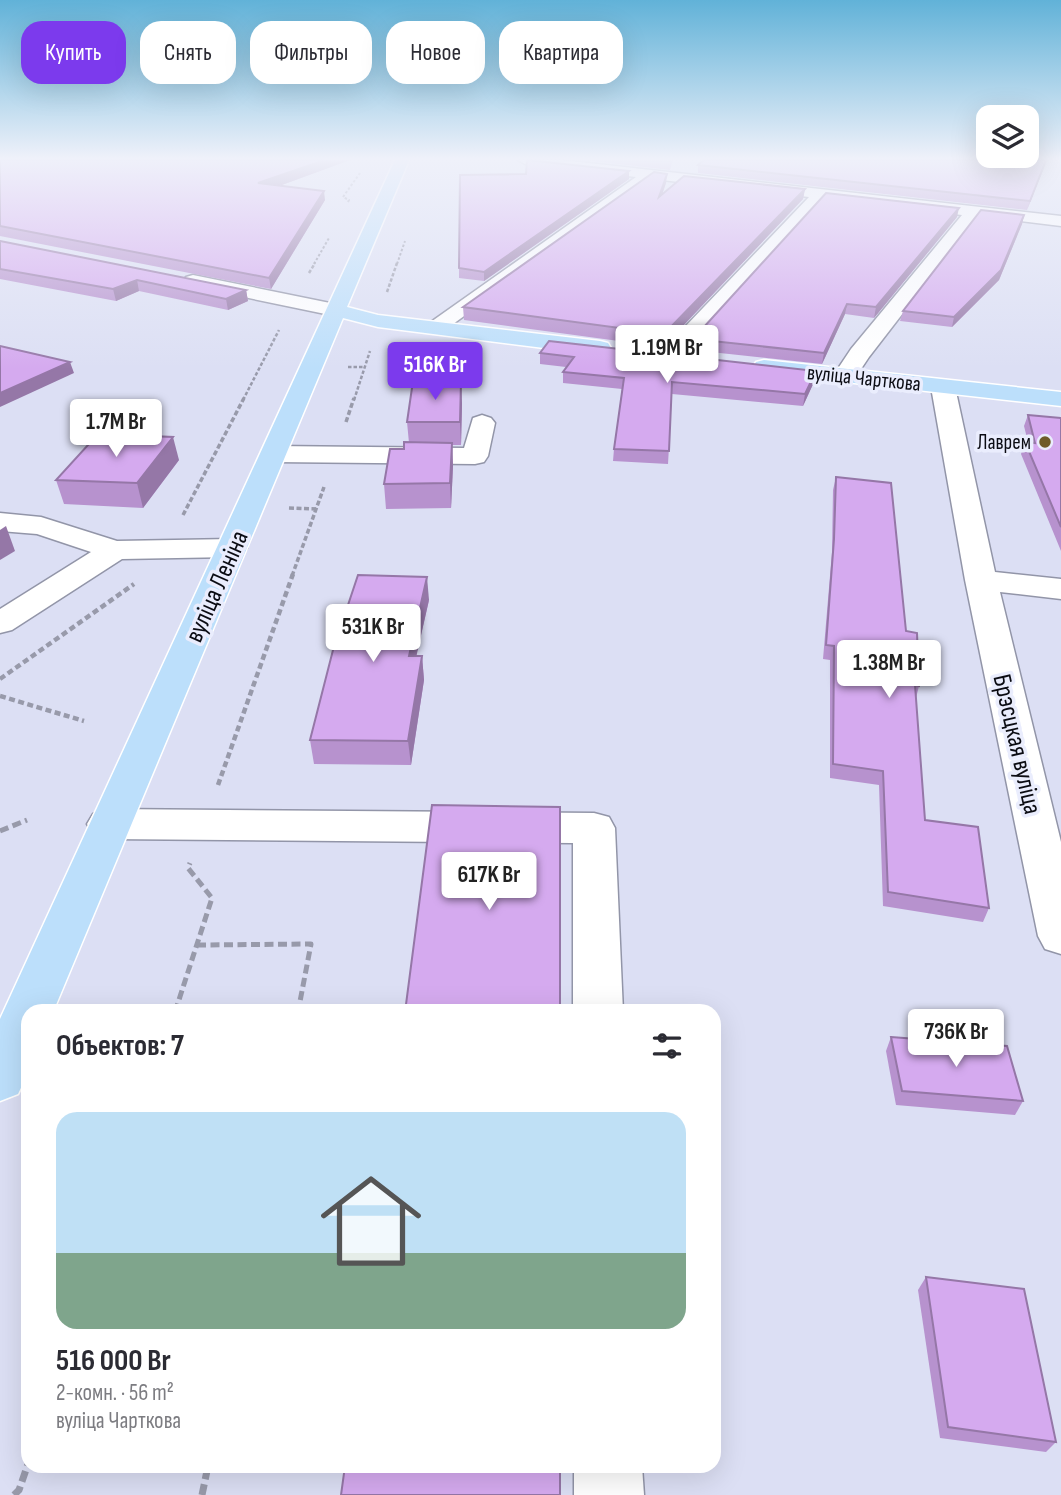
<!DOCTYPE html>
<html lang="ru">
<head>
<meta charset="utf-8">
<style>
	body { margin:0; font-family:"Sofia Sans Condensed",sans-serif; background:#f2f2f3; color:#2b2b33; height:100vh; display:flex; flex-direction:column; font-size:26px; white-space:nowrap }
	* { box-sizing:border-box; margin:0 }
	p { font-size:23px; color:#7c7c81 }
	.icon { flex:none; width:38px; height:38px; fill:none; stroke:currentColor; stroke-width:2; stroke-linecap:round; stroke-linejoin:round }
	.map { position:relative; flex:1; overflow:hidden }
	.side { position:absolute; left:21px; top:1004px; width:700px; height:469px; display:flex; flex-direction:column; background:#fff; border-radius:21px; box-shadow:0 7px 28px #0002 }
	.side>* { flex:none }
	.top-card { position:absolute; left:21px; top:21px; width:700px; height:63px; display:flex; gap:14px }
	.tools { position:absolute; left:976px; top:105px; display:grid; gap:14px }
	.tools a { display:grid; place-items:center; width:63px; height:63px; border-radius:14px; background:#fff; box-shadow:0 7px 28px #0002; font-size:35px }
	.price { position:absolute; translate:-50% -60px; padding:0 16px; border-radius:7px; background:#fff; color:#222; font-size:23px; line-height:46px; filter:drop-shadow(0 2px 4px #0008) }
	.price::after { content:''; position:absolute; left:50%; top:42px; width:21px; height:16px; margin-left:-10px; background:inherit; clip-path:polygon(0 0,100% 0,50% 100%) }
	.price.current { background:#7c3aed; color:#fff }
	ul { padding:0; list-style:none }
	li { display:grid; align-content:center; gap:14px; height:371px; padding:0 35px }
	li span { display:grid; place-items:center; height:217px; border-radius:21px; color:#555 }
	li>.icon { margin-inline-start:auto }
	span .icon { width:126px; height:126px; fill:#fffc; stroke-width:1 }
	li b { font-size:30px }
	h2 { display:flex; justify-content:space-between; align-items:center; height:84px; padding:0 35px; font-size:30px }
	.tag { padding:0 24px; border-radius:21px; background:#fff; box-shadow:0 7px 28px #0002; font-size:24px; line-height:63px }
	.tag.current { background:#7c3aed; color:#fff }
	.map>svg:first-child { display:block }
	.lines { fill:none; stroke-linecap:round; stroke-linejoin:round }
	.minor-casing { stroke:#9295a8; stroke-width:3 }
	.major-casing { stroke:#fff; stroke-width:3 }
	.path-far5 { stroke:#989aaa; stroke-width:2; stroke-dasharray:2.5 2; stroke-linecap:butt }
	.path-far4 { stroke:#989aaa; stroke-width:2.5; stroke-dasharray:3.5 2; stroke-linecap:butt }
	.path-far3 { stroke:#989aaa; stroke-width:3.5; stroke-dasharray:5 2.5; stroke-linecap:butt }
	.path-far2 { stroke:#989aaa; stroke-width:4.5; stroke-dasharray:6 3.5; stroke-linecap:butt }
	.path-far1 { stroke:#989aaa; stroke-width:5; stroke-dasharray:9 4.5; stroke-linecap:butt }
	.path { stroke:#989aaa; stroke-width:7; stroke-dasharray:11 5; stroke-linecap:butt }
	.minor { fill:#fff; fill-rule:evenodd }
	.major { fill:#bcdffb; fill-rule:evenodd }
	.wall { fill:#b792ce }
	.shaded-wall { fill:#9577a7 }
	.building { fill:#d5aaef; stroke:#9577a7; stroke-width:2 }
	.poi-dot { fill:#6e5b29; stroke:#eaedfd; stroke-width:2.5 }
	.labels { text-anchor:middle; stroke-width:7; stroke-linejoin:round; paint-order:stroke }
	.far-street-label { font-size:21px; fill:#0b0c13; stroke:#eaedfd }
	.far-poi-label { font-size:21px; fill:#0b0c13; stroke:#eaedfd; text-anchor:end }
	.street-label { font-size:26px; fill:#0b0c13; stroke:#eaedfd }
</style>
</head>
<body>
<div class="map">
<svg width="1061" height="1495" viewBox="0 0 1061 1495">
	<rect width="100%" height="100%" fill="#dcdff4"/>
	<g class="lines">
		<defs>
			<g id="minor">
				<path d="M518,160h44l499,56v10l-83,-10 -109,141 -16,24h-16l-4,-5 18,-27 111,-134 -138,-16 -147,163h-16l-3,-5 3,-5 148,-155 -156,-18 -211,153h-14l-4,-4 4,-4 208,-147 -111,-13z"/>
				<path d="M193,275l142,29 7,2 3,4 -3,4 -7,2 -149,-31 -3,-4 3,-4z"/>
				<path d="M943,380l8,2 4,5 40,185 66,7v20l-61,-7 61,250v112l-16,-5 -7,-13 -73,-356 -34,-193 4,-5z"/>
				<path d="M482,415l9,3 4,5 -7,33 -4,6 -9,2 -201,-2 -9,-2 -4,-6 4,-6 9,-2 190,2 9,-30z"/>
				<path d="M0,513l41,4 76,24 115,-2 11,3 4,6 -4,6 -11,3 -110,2 -110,71 -12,3v-24l91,-57 -54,-18 -37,-3z"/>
				<path d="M108,809l486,4 15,4 6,11 8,184h-50v-169l-465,-4 -15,-5 -6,-10 6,-10z"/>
				<path d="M574,1466h68l2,29h-70z"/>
			</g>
			<g id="major">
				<path d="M395,160h14l-62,147 31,8 222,26 8,2 3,5 -3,5 -8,2 -222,-28 -35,-9 -290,694h-25v61l-10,21 -18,7v-82z"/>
				<path d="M764,360l297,32v14l-305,-34 -3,-5 3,-5z"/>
			</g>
		</defs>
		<use href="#minor" class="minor-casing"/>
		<use href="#major" class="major-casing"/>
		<g class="path-far5">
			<path d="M348,202l1,-2 -6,-3 17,-24"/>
			<path d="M314,264l15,-26"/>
			<path d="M397,264l8,-23"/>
		</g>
		<g class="path-far4">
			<path d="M309,273l6,-10"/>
			<path d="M387,292l10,-29"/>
			<path d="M348,367h16"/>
			<path d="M243,400l36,-70"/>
			<path d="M354,400l16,-49"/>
		</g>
		<g class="path-far3">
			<path d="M346,422l8,-24"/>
			<path d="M289,508l27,1"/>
			<path d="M183,515l61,-117"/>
			<path d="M292,576l32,-89"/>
		</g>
		<g class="path-far2">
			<path d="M0,679l134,-95"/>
			<path d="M0,696l84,25"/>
			<path d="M218,785l75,-211"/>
		</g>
		<g class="path-far1">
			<path d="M0,831l27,-11"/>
			<path d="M197,945l114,-1 -13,68"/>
			<path d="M175,1012l37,-114 -24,-30 2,-5"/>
		</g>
		<g class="path">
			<path d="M14,1495l5,-5 9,-26"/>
			<path d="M202,1495l6,-29"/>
		</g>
		<use href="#minor" class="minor"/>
		<use href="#major" class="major"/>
	</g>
	<g class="wall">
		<path d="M0,160h350l-71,26 46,14 -54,89 -271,-53z"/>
		<path d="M585,160h88l-3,10z"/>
		<path d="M1047,160l-20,50 -329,-37v-8z"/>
		<path d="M629,171v8l-145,102 -25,-3v-10l67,-94z"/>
		<path d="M666,183l-4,11 143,-5 -2,10 -140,148 -199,-27 -1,-13z"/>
		<path d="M1024,215l-2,9 -23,56 -47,47 -52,-6 3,-10z"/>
		<path d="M957,217l-83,101 -29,-4 -23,50 -130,-14 1,-11z"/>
		<path d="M0,241l246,49 2,11 -20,9 -89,-19 -23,10 -116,-22z"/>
		<path d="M540,353l274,29 -11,24 -131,-12 -4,70 -55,-3 1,-12 8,-60 -59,-6v-11l3,-5 -26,-3z"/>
		<path d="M462,403l-1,42h-9l1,21 -2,42 -65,1 -2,-25 20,-35 5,-6 -2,-21z"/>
		<path d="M1028,415l33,3v133l-40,-97 4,-12h3l-4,-16z"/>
		<path d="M179,460l-36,48 -79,-4 -8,-24z"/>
		<path d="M836,477l70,154 13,55 -3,12 9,122 64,88 -6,14 -100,-16 -4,-121 -49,-7v-118l-7,-1 9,-107 1,-62z"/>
		<path d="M429,600l-13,56h6l2,24 -13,85 -97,-1 -4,-24z"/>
		<path d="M891,1037l132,64 -8,14 -119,-10 -10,-54z"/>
		<path d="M926,1277l130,165 -10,10 -106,-14 -22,-148z"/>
	</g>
	<g class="shaded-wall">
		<path d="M325,160h25l-90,33 -2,-10z"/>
		<path d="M1046,160h1l-20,50 3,-9z"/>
		<path d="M629,171v8l-145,102v-9z"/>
		<path d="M667,174l-1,9 -8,24 1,-10z"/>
		<path d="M805,189l-2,10 -140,148 1,-13z"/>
		<path d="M324,191l1,9 -54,89 -2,-11z"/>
		<path d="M959,208l-2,9 -83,101 2,-11z"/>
		<path d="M1024,215l-2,9 -23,56 -47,47 2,-10z"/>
		<path d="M137,280l2,11 -23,10 -3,-12z"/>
		<path d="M246,290l2,11 -20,9 -2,-11z"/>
		<path d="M847,304l-2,10 -23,50 2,-11z"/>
		<path d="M70,362l4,11 -74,34v-14z"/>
		<path d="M816,371l-2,11 -11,24 2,-12z"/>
		<path d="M461,381l1,22 -1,42 -1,-23z"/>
		<path d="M173,437l6,23 -36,48 -6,-25z"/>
		<path d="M452,443l1,23 -2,42 -1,-25z"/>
		<path d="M6,526l9,25 -15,9v-30z"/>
		<path d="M427,577l2,23 -18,80 -2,-24z"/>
		<path d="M422,656l2,24 -13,85 -3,-24z"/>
	</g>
	<g class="building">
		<path d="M0,160h325l-67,23 66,8 -55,87 -269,-52z"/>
		<path d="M527,160l102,11 -145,101 -25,-4 1,-93 66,-1z"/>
		<path d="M704,160h342l-16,41 -332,-36z"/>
		<path d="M654,172l13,2 -8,23 25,-21 121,13 -141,145 -201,-27z"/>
		<path d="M826,193l133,15 -83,99 -29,-3 -23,49 -131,-14z"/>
		<path d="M981,210l43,5 -23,55 -47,47 -51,-6z"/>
		<path d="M0,241l246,49 -20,9 -89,-19 -24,9 -113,-20z"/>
		<path d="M549,341l267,30 -11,23 -133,-12 -3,69 -55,-2 10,-71 -61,-6 11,-15 -34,-4z"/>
		<path d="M0,346l70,16 -70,31z"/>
		<path d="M413,381h48l-1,41h-53z"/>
		<path d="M1028,415l33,3v109l-36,-85 10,1z"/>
		<path d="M98,434l75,3 -36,46 -81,-3z"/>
		<path d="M404,442l48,1 -2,40 -66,1 6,-35h14z"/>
		<path d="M836,477l55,6 15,148 11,2 2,53 -4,-1 10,135 53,7 11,81 -101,-16 -5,-121 -50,-7 1,-118 -8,-1 8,-106z"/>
		<path d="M358,575l69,2 -18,79h13l-14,85 -98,-1 23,-90z"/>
		<path d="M432,805l128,2v205h-155z"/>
		<path d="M891,1037l116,9 16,55 -121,-10z"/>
		<path d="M926,1277l98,12 32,153 -108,-15z"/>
		<path d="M345,1466h215v29h-219z"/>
	</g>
	<linearGradient id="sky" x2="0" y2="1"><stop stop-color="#61b2d8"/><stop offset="0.43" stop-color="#eff1fa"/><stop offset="1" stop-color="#eff1fa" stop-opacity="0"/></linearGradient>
	<rect width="1061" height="369" fill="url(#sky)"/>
	<circle class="poi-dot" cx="1045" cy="442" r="7"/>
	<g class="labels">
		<g class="far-street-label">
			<text transform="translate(864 378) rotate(6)" y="7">вуліца Чарткова</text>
		</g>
		<g class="far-poi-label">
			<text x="1031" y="449">Лаврем</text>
		</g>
		<g class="street-label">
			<text transform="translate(216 586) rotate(-66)" y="9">вуліца Леніна</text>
			<text transform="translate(1018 744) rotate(77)" y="9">Брэсцкая вуліца</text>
		</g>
	</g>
</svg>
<div class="tools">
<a><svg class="icon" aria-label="layers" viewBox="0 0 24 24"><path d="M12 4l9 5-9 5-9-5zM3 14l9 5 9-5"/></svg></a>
</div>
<b class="price" style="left:667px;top:385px">1.19M Br</b>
<b class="price current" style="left:435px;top:402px">516K Br</b>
<b class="price" style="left:116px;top:459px">1.7M Br</b>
<b class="price" style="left:373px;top:664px">531K Br</b>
<b class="price" style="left:889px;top:700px">1.38M Br</b>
<b class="price" style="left:489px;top:912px">617K Br</b>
<b class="price" style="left:956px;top:1069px">736K Br</b>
<div class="top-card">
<a class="tag current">Купить</a>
<a class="tag">Снять</a>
<a class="tag">Фильтры</a>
<a class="tag">Новое</a>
<a class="tag">Квартира</a>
</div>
<section class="side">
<h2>Объектов: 7<svg class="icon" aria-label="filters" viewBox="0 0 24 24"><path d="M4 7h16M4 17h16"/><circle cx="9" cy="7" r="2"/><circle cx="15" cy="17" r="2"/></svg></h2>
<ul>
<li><span style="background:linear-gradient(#bfe0f5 65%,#7fa58c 0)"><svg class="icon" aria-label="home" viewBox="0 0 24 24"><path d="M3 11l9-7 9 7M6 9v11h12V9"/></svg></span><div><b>516 000 Br</b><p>2-комн. · 56 m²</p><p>вуліца Чарткова</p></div></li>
</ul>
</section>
</div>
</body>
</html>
